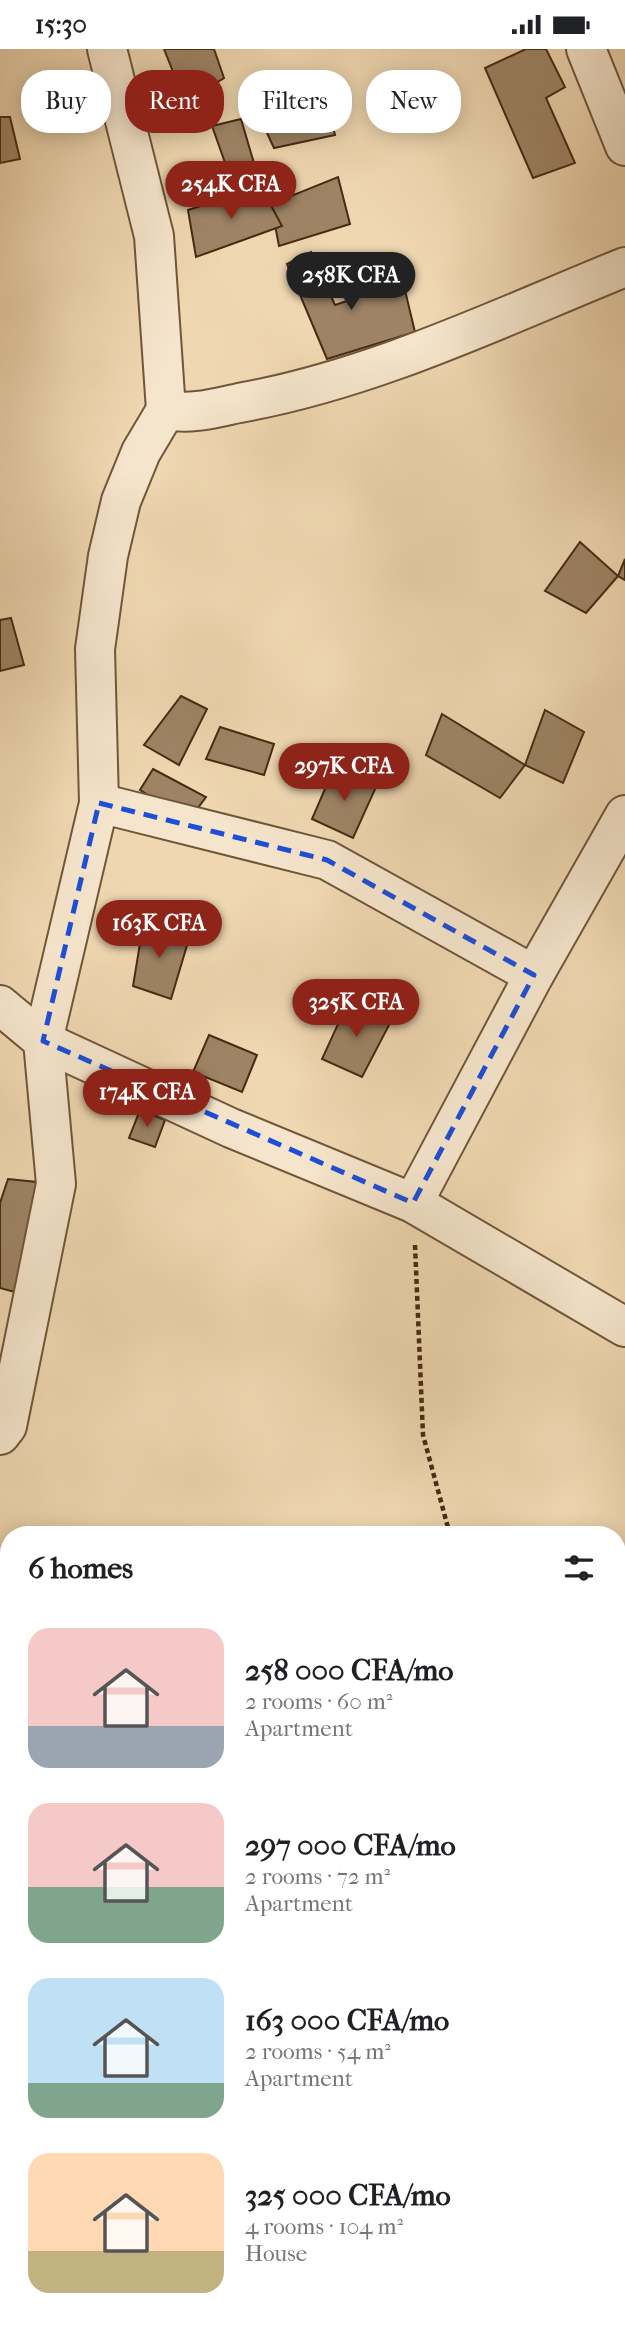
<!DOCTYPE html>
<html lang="en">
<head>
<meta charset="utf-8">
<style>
	body { margin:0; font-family:"IM FELL French Canon",serif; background:#f6f6f6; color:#202124; height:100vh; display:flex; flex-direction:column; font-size:26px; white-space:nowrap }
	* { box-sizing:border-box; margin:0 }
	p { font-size:23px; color:#757577 }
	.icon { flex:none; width:38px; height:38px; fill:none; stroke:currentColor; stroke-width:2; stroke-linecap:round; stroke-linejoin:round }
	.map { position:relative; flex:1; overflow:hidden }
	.sheet { position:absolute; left:0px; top:1477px; width:626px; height:800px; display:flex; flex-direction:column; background:#fff; border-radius:28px 28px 0 0; box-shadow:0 4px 18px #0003 }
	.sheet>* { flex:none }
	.hud { position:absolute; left:21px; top:21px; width:584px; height:63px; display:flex; gap:14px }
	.price { position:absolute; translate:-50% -60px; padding:0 16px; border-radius:24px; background:#8f2418; color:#fff; font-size:23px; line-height:46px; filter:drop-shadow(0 2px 4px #0008) }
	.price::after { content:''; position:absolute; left:50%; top:42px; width:21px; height:16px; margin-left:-10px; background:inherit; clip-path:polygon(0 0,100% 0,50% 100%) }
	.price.current { background:#222; color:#fff }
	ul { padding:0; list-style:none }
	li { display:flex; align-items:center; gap:21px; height:175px; padding:0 28px }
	li span { display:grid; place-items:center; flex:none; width:196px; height:140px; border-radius:21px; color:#555 }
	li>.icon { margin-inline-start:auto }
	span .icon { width:84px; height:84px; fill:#fffc; stroke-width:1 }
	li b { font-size:30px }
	h2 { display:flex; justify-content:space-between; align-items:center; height:84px; padding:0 28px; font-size:30px }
	.pill { padding:0 24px; border-radius:28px; background:#fff; box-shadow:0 4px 18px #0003; font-size:24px; line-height:63px }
	.pill.current { background:#8f2418; color:#fff }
	.status { display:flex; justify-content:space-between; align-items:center; height:49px; padding:0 35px; background:#fff; direction:ltr }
	.status svg { height:19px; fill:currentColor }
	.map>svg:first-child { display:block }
	.building { fill:#9e8465; stroke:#472b12; stroke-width:2 }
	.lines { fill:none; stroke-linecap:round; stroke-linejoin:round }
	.minor-casing { stroke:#71563a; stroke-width:42 }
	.path { stroke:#472b12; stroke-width:4.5; stroke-dasharray:5 3.5; stroke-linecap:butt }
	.minor { stroke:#f5e5cc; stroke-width:38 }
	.marked { fill:none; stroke:#1d4ed8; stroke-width:5; stroke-dasharray:14 9; stroke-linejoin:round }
</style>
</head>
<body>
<div class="status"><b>15:30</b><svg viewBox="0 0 49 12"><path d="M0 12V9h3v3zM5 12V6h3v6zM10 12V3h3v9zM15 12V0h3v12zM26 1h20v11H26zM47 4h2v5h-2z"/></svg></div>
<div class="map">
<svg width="625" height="2276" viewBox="0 0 625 2276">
	<rect width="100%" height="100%" fill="#efd7b1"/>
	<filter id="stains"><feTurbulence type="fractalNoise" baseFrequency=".00286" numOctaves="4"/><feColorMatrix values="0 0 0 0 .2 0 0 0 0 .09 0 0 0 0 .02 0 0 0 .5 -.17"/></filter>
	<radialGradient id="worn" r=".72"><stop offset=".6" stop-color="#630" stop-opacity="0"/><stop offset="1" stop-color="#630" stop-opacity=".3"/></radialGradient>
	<g class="building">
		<path d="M164,0h50l10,29 -39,24z"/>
		<path d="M526,0h20l19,38 -19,11 29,65 -42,15 -48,-110z"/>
		<path d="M321,25l14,61 -61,13 -25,-54z"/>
		<path d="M0,68h10l10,42 -20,4z"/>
		<path d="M241,70l20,68 -27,1 -22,-62z"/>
		<path d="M338,128l12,47 -71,22 -8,-42z"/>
		<path d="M261,138l21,39 -86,31 -8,-47z"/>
		<path d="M311,203l24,53 68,-23 12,50 -88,27 -40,-95z"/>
		<path d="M580,493l38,34 -32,37 -41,-22z"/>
		<path d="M625,510v21l-7,-4z"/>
		<path d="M11,569l13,47 -24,6v-51z"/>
		<path d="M181,647l26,13 -28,56 -35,-20z"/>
		<path d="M545,661l39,22 -21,51 -38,-18z"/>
		<path d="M442,665l83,51 -25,33 -74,-43z"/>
		<path d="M220,678l54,17 -10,31 -58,-16z"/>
		<path d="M334,719l42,19 -23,51 -41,-19z"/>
		<path d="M153,720l53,28 -17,23 -49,-30z"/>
		<path d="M144,870l44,23 -17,57 -38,-13z"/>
		<path d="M351,947l38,29 -27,52 -40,-18z"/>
		<path d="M209,986l48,20 -15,37 -49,-20z"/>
		<path d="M140,1061l25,10 -10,27 -26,-9z"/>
		<path d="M8,1130l48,5 -23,113 -33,-9v-85z"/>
		<path d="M256,2268h41l7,8h-41z"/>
	</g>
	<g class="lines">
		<defs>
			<g id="minor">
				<path d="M107,0l47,187 12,174"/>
				<path d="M586,0l39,97"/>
				<path d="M99,754l228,57 207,115"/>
				<path d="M0,956l43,36 188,87 182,75 212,124"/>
				<path d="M413,1154l121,-228 91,-160"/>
				<path d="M0,1386l7,-9 49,-242 -13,-143 56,-238 -4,-154 13,-93 13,-55 20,-49 25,-42c25,5 49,-2 73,-7 135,-24 260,-85 386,-136"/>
			</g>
		</defs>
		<use href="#minor" class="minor-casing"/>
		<g class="path">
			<path d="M415,1196l8,190 27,100"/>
			<path d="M618,2057l7,22"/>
		</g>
		<use href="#minor" class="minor"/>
	</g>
	<path class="marked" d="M99,754l228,57 207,115 -121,228 -370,-162z"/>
	<rect width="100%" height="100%" filter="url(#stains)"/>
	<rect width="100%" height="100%" fill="url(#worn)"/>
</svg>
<b class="price" style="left:231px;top:172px">254K CFA</b>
<b class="price current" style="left:351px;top:263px">258K CFA</b>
<b class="price" style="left:344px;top:754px">297K CFA</b>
<b class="price" style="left:159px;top:911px">163K CFA</b>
<b class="price" style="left:356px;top:990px">325K CFA</b>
<b class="price" style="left:147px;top:1080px">174K CFA</b>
<div class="hud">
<a class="pill">Buy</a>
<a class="pill current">Rent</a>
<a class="pill">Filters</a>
<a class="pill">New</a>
</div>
<section class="sheet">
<h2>6 homes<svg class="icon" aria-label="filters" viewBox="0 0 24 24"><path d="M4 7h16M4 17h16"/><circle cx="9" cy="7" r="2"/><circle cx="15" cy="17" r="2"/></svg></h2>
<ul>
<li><span style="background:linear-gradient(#f6c9c9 70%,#9aa5b1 0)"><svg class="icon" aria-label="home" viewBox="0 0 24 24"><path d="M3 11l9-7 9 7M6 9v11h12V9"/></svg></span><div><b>258 000 CFA/mo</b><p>2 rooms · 60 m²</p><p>Apartment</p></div></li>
<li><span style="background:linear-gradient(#f6c9c9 60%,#7fa58c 0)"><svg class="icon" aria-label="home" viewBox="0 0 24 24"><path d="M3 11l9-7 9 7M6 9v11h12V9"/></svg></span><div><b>297 000 CFA/mo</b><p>2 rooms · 72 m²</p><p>Apartment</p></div></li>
<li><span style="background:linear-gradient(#bfe0f5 75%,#7fa58c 0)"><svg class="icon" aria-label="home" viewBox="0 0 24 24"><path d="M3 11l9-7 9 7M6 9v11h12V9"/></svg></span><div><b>163 000 CFA/mo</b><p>2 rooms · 54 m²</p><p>Apartment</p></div></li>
<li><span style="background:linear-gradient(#ffd9b3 70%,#c2b280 0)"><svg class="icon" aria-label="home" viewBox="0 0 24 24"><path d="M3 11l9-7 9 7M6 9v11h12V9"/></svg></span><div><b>325 000 CFA/mo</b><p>4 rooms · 104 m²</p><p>House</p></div></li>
</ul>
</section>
</div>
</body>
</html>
